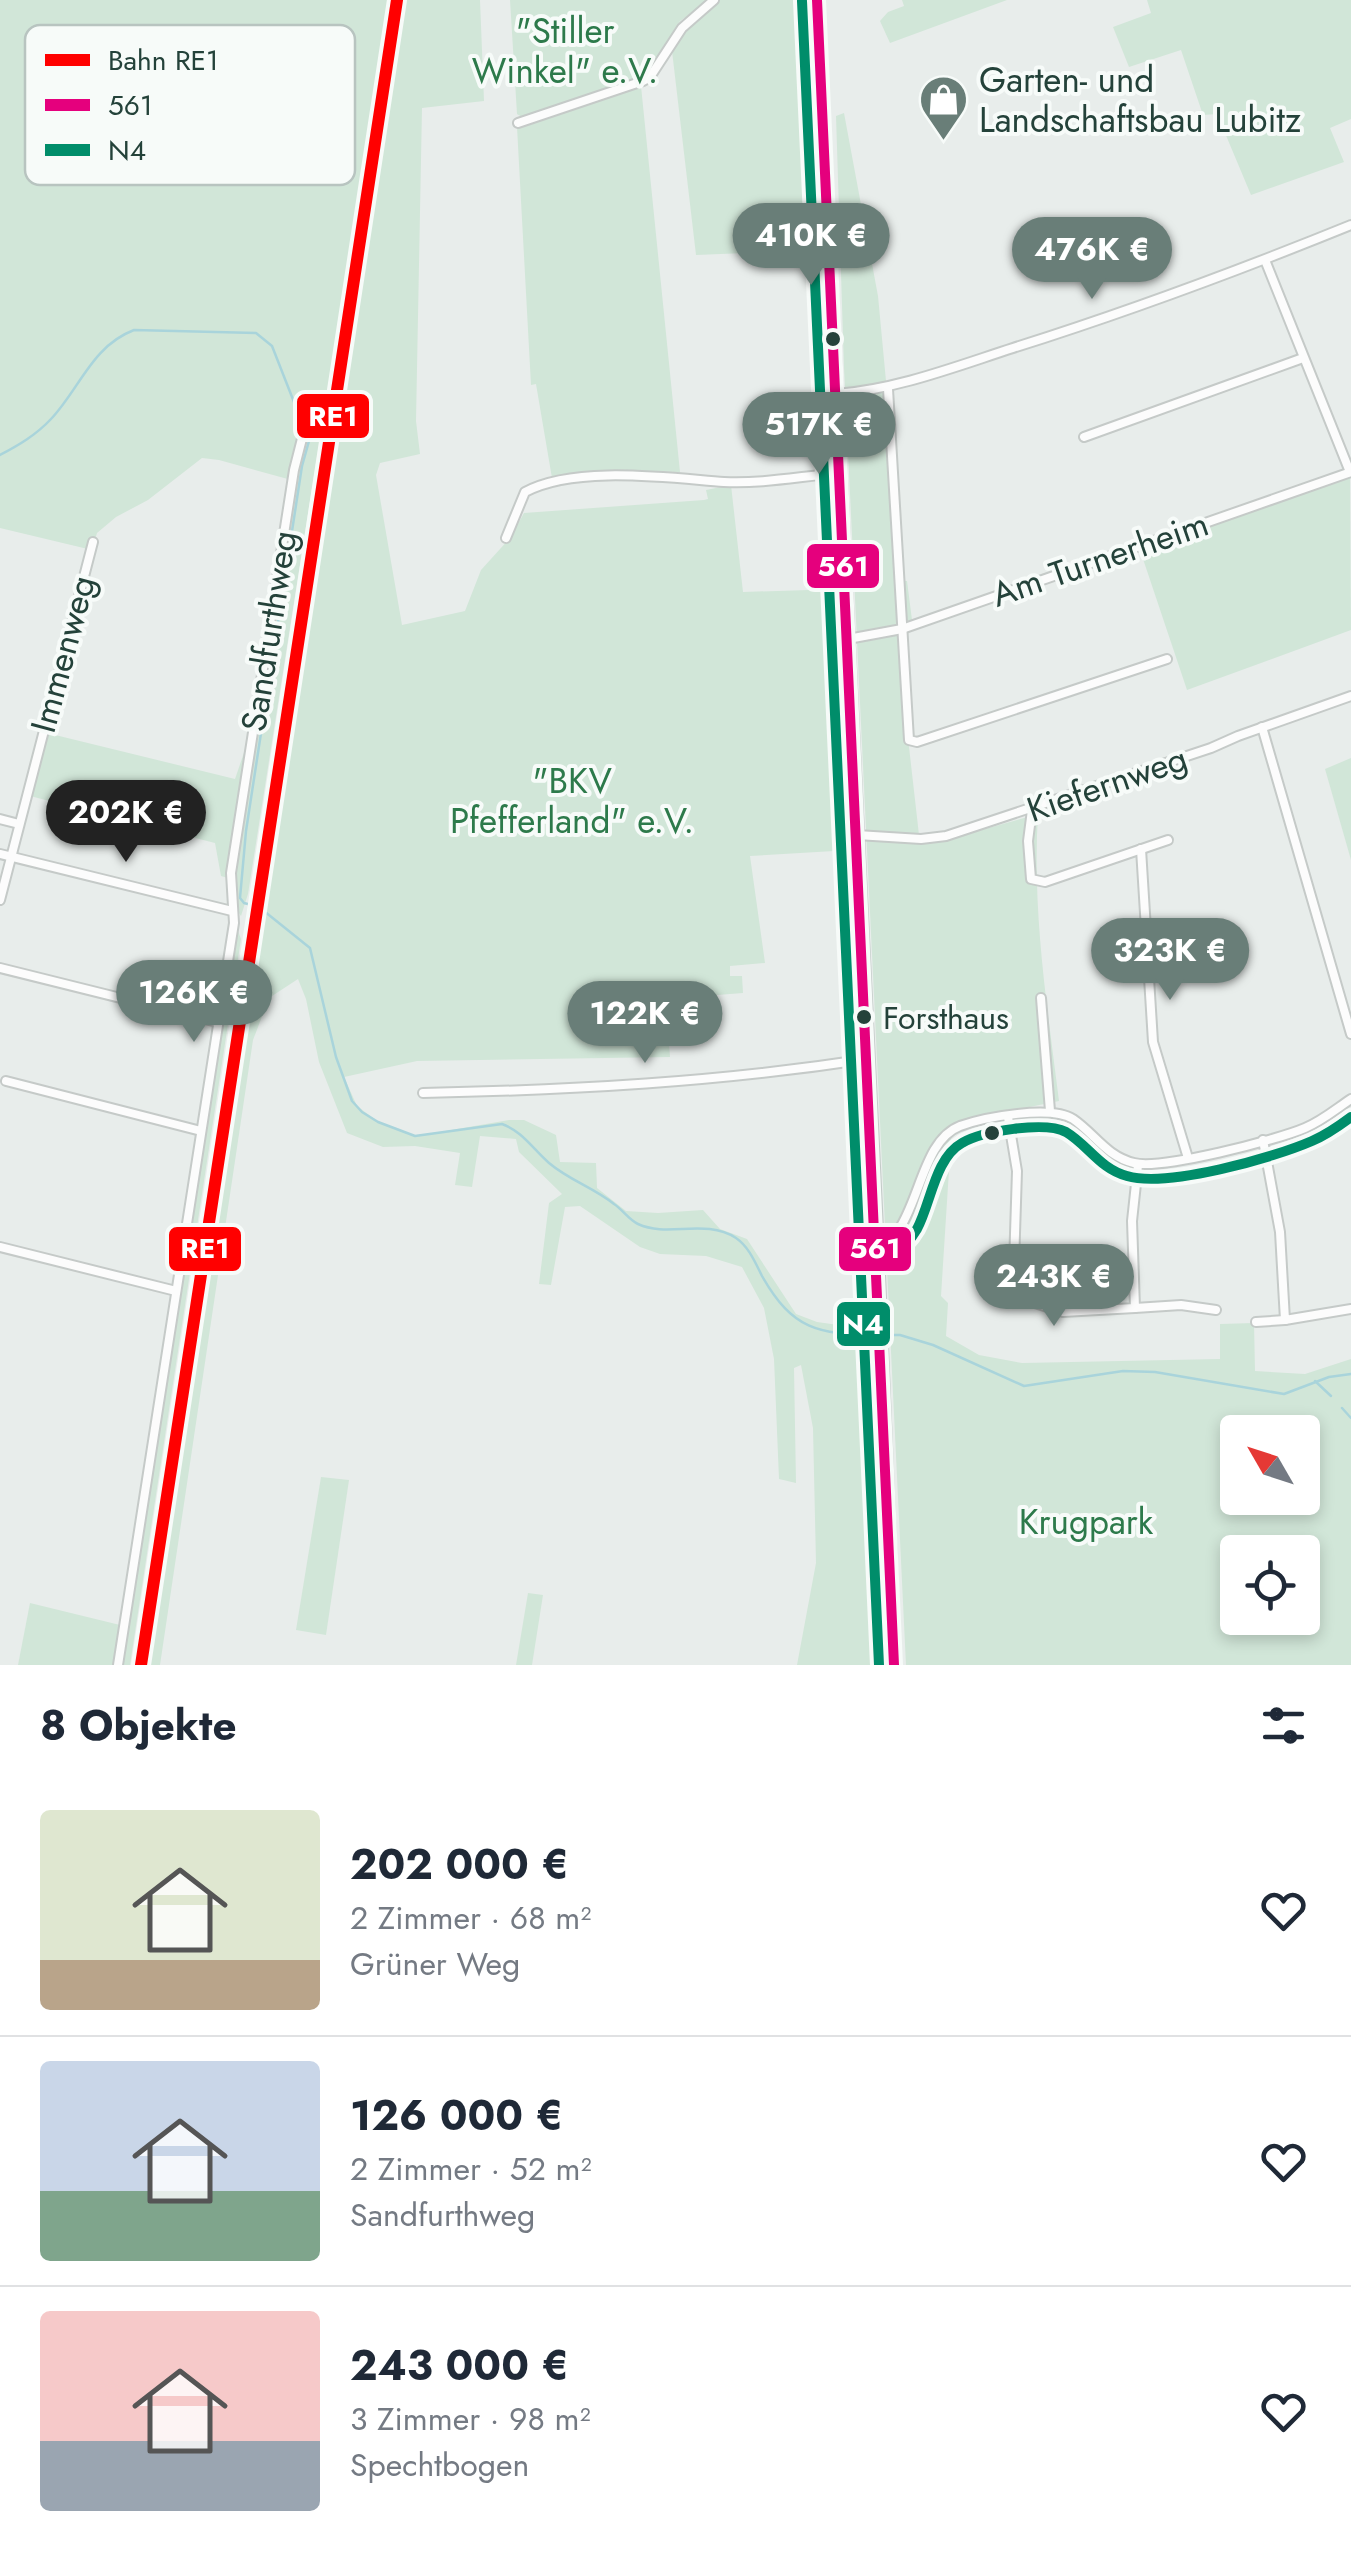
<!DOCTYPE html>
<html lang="de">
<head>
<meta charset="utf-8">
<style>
	body { margin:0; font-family:Jost,sans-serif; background:#f2f2f3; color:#1f2937; height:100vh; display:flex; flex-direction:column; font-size:38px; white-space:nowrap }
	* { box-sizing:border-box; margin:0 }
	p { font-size:32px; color:#747a83 }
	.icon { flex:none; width:55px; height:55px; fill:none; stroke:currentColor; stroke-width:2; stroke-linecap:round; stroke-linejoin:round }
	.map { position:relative; height:1665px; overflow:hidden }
	.side { display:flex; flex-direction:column; background:#fff; flex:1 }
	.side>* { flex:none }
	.needle { width:65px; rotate:309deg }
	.controls { position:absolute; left:1220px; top:1415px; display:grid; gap:20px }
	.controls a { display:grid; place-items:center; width:100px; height:100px; border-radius:10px; background:#fff; box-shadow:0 5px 15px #0003; font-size:50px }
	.price { position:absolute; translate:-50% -85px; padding:0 22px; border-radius:35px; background:#697e78; color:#fff; font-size:32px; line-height:65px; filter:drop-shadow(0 2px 5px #0008) }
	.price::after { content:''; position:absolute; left:50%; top:60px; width:30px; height:22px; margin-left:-15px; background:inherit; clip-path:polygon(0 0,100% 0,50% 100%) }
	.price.on { background:#222; color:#fff }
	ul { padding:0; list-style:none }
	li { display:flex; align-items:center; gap:30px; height:250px; padding:0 40px }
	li+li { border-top:2px solid #e0e1e3 }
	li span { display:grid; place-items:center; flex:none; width:280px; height:200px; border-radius:10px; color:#555 }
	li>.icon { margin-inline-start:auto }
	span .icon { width:120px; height:120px; fill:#fffc; stroke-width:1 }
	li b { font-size:42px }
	h2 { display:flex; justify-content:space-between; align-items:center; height:120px; padding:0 40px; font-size:42px }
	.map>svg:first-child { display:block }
	.green { fill:#d1e6d8; fill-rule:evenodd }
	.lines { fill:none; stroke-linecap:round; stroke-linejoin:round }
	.stream { stroke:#a9d4db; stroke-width:2.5 }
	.street-casing { stroke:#c5cac8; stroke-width:12 }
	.secondary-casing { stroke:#c3cbc8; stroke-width:16 }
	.street { stroke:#fcfcfc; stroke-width:8 }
	.secondary { stroke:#fcfcfc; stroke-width:11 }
	.bus-1-casing { stroke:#f7fbf9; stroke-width:18 }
	.bus-2-casing { stroke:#f7fbf9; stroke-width:18 }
	.bus-1 { stroke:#e5007d; stroke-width:10 }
	.bus-2 { stroke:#008d6a; stroke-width:10 }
	.rail-1-casing { stroke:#f7fbf9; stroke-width:20 }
	.rail-1 { stroke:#f00; stroke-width:12 }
	.bus-dot { fill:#24423a; stroke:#f7fbf9; stroke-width:4 }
	.labels { text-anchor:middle; stroke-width:8; stroke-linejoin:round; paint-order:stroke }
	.bus-label { font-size:32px; fill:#24423a; stroke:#f7fbf9; text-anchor:start }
	.park-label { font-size:35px; fill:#2d7a4b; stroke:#f7fbf9 }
	.poi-label { font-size:35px; fill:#24423a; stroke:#f7fbf9; text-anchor:start }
	.street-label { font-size:35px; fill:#24423a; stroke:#f7fbf9 }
	.key { fill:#f7fbf9; stroke:#b8c4c0; stroke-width:2.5 }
	.key-label { font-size:28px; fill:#24423a }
	.line-badge { stroke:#f7fbf9; stroke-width:4 }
	.badge-label { font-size:28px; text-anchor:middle; font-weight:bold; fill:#fff }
</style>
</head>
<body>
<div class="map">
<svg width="1351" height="1665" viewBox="0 0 1351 1665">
	<rect width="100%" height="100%" fill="#e8edeb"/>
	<g class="green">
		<path d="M0,0h389l-141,894 -7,22 -6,-9 -2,-30 62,-396 -76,-21 -17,-2 -54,42 -32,17 -19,16 -5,17 -92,-22z"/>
		<path d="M404,0h76l4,101 -62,7 -6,313 4,33 -40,9 -4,12 26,150 63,-14 16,-41 29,-32 14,-25 180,-13 4,-1 -2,-9 25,-5 12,107 97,-3 11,261 -101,6 15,107 -35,3v10h12l1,17 -65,5v31l-10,2 2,26 -253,4 -73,16 13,29 20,15 40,15 92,-16h15l32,15 4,27 36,1 1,25 29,23 32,2 45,-3 17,19 27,10 49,75 21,8 57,8 14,335h-91l19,-102 -3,-135 -12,-63 -7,3 2,115 -17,-4 -5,-120 -10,-51 -22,-41 -36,-11 -46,-2 -20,-7 -60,-41 -15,1 -14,78 -12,-1 10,-81 13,-9 -43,-42 -3,-13 -36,-3 -8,51 -17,-2 5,-32 -45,-7 -32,1 -36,-14 -28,-71 -13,-63 -8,-20 -29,19 -16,42 -93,625h-14z"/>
		<path d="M510,0h200l-30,21 -34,55 -121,43 -8,-5z"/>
		<path d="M717,0h92l10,250 -123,5 -24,-204 22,-32z"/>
		<path d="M902,0h105l-117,43 -10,-22 8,-9 16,-6z"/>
		<path d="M1147,0h204v119l-21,9 14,34 -93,33 -34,-81 -14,1 -22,-65 -52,17 -16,-40 38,-14z"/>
		<path d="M641,86l39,386 -82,-1 -46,7 -16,-94 -5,1 -14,-258z"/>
		<path d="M844,113l34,183 8,85 11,200h10l5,39 -12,3 8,115 11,97 2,6h21l96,-27c-6,97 9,191 21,287l-93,19 -15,19 -10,157 7,7 -2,33 33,19 43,8 198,-4v-35l34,-1 1,48 50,3 46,-15v306h-445l-62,-1297 -8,-252zM1238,1432h64v66h-64zM1238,1552h64v66h-64z"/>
		<path d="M1350,478l1,152 -164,60 -47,-140z"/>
		<path d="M47,733l188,46 13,-38 -20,137 -7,-2 -6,-33 -185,-47z"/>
		<path d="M1351,758v102l-26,-91z"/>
		<path d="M238,931l3,8 -111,726h-9z"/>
		<path d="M321,1477l28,3 -23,155 -30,-5z"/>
		<path d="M528,1593l15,2 -11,70h-16z"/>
		<path d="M30,1603l90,22 -6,40h-96z"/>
	</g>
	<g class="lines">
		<g class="stream">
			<path d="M306,433l3,8 -7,25 -56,365 -6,67 4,5 15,4 51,41 26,109 16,44 10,11 16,10 37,14 87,-12c20,7 31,25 47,39 20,17 45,25 65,41 8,5 15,16 24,20 30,14 67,-6 98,14 13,9 19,24 26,38 31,54 55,58 115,59"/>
			<path d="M0,455c19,-10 36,-20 51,-36 29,-31 41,-73 83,-89l122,3 16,13 31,79"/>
			<path d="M885,1335h15l33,10 91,41 99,-15 32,1 129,22 45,-17 22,-3"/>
			<path d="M1315,1381l16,15"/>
			<path d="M1342,1408l9,10"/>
		</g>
		<defs>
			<g id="street">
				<path d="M518,123l125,-42 7,-4 32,-49 32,-28"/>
				<path d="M1265,260l85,212"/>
				<path d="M888,389l21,351 8,2 250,-83"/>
				<path d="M836,394c62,-5 118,-27 177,-46 114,-36 227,-78 338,-123"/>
				<path d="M1084,437l219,-79"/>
				<path d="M506,538l19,-46c50,-27 144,-14 199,-10 38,2 78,-6 116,-9"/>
				<path d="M848,639l54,-10 449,-157"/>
				<path d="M1262,727l89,307"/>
				<path d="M1032,810l-4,31 3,38 14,3 123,-42"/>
				<path d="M0,819l19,5"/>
				<path d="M857,835l64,4 25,-3 265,-88 27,-12 113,-40"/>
				<path d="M1141,849l12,193 35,116"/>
				<path d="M0,854l232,57"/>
				<path d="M0,900l93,-358"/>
				<path d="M0,968l217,54"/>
				<path d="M1041,998l9,113"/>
				<path d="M6,1081l195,50"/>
				<path d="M423,1093c151,-3 295,-11 445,-34"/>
				<path d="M1008,1117l9,54 -4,125 50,16 72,-4 -3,-87 6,-56"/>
				<path d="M1263,1140l17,92 5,88 66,-11"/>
				<path d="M0,1247l176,44"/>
				<path d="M877,1250c44,-22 39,-107 83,-124 25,-9 91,-21 113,-7 22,15 33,37 61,44 27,7 143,-23 171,-35 17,-7 31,-19 46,-29"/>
				<path d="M1135,1308l46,-3 35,5"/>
				<path d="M1256,1322l29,-2"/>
				<path d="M118,1665l116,-742 -3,-50 63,-403 13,-51"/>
			</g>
			<path id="secondary" d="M817,0l60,1250 17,415"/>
		</defs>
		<use href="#street" class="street-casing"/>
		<use href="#secondary" class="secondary-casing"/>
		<use href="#street" class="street"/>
		<use href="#secondary" class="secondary"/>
		<defs>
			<path id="bus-1" d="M817,0l77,1665"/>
			<g id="bus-2">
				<path d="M802,1l77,1664"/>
				<path d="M886,1262c13,-10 23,-19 31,-33 14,-26 18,-71 45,-86 20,-12 83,-22 104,-11 22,13 34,37 61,44 40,12 146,-18 185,-35 14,-6 27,-15 39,-24"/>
			</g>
		</defs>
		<use href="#bus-1" class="bus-1-casing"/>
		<use href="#bus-2" class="bus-2-casing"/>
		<use href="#bus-1" class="bus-1"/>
		<use href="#bus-2" class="bus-2"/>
		<defs>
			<path id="rail-1" d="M141,1665l256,-1665"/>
		</defs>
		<use href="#rail-1" class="rail-1-casing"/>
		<use href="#rail-1" class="rail-1"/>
	</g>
	<defs>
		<symbol id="shop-pin" viewBox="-11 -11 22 30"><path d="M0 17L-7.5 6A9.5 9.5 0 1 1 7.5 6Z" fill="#697e78" stroke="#f7fbf9"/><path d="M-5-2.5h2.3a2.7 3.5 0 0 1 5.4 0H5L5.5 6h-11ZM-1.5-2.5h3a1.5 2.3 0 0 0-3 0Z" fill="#fff"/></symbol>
	</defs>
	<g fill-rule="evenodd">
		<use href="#shop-pin" x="916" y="72" width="55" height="75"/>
	</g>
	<g class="bus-dot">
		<circle cx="833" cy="339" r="9"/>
		<circle cx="864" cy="1017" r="9"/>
		<circle cx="992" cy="1133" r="9"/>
	</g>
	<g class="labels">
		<g class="bus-label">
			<text x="883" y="1029">Forsthaus</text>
		</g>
		<g class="park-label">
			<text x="565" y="43">"Stiller<tspan x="565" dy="40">Winkel" e.V.</tspan></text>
			<text x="572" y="793">"BKV<tspan x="572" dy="40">Pfefferland" e.V.</tspan></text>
			<text x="1086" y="1534">Krugpark</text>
		</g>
		<g class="poi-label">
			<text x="979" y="92">Garten- und<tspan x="979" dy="40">Landschaftsbau Lubitz</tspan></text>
		</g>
		<g class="street-label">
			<text transform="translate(1100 559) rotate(-19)" y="12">Am Turnerheim</text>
			<text transform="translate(269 631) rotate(-81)" y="12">Sandfurthweg</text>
			<text transform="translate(63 654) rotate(-75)" y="12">Immenweg</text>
			<text transform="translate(1107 784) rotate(-19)" y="12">Kiefernweg</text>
		</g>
	</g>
	<rect x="25" y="25" width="330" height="160" rx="15" class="key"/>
	<rect x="45" y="54" width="45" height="12" fill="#f00"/>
	<rect x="45" y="99" width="45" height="12" fill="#e5007d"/>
	<rect x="45" y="144" width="45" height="12" fill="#008d6a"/>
	<g class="key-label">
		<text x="108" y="70">Bahn RE1</text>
		<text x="108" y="115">561</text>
		<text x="108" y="160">N4</text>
	</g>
	<g class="line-badge">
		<rect x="295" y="392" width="76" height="48" rx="10" fill="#f00"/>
		<rect x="805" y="542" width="76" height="48" rx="10" fill="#e5007d"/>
		<rect x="167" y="1225" width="76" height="48" rx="10" fill="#f00"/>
		<rect x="837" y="1225" width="76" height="48" rx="10" fill="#e5007d"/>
		<rect x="835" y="1300" width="57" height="48" rx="10" fill="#008d6a"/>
	</g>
	<g class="badge-label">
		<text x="333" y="426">RE1</text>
		<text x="843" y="576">561</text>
		<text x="205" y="1258">RE1</text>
		<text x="875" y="1258">561</text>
		<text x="863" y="1334">N4</text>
	</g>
</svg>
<div class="controls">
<a><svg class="needle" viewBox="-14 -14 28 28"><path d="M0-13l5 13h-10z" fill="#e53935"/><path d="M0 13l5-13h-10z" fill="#747a83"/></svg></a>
<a><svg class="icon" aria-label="locate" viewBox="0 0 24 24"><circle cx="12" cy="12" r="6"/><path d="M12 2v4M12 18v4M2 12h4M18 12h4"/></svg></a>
</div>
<b class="price" style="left:811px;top:288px">410K €</b>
<b class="price" style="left:1092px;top:302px">476K €</b>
<b class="price" style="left:819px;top:477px">517K €</b>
<b class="price on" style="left:126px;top:865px">202K €</b>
<b class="price" style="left:1170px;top:1003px">323K €</b>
<b class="price" style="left:194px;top:1045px">126K €</b>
<b class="price" style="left:645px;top:1066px">122K €</b>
<b class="price" style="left:1054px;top:1329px">243K €</b>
</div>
<section class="side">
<h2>8 Objekte<svg class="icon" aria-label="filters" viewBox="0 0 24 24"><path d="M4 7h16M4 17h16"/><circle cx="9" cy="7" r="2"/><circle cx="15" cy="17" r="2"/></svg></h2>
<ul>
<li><span style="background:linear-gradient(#dfe7d0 75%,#b9a48a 0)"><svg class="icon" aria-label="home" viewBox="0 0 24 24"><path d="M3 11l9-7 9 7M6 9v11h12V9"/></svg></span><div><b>202 000 €</b><p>2 Zimmer · 68 m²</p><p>Grüner Weg</p></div><svg class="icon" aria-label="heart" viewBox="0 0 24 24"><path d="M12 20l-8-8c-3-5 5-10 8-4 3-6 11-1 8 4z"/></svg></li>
<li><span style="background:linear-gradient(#c9d6e8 65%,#7fa58c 0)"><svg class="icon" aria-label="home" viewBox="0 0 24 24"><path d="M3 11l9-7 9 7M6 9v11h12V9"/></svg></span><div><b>126 000 €</b><p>2 Zimmer · 52 m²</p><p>Sandfurthweg</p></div><svg class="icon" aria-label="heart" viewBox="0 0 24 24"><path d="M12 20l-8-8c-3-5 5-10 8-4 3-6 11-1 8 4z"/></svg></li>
<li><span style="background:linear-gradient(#f6c9c9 65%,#9aa5b1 0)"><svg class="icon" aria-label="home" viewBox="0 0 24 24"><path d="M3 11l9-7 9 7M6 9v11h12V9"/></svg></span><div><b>243 000 €</b><p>3 Zimmer · 98 m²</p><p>Spechtbogen</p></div><svg class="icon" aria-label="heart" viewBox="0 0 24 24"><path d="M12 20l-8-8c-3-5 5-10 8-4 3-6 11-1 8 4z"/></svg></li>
</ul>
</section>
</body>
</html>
